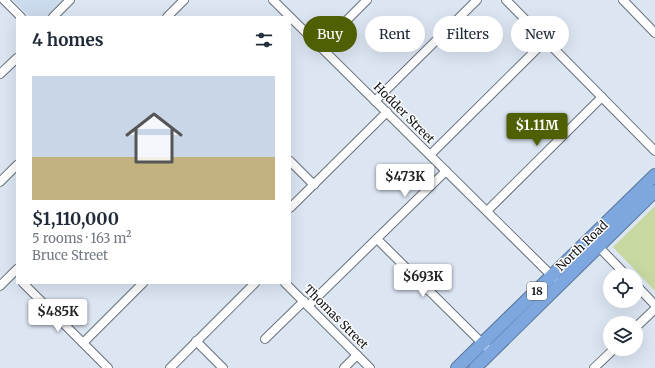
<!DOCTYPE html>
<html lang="en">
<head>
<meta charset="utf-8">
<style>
	body { margin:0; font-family:Merriweather,serif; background:#f6f6f7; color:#1f2937; height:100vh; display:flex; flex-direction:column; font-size:15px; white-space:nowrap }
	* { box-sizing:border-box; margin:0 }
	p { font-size:13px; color:#747a83 }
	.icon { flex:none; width:22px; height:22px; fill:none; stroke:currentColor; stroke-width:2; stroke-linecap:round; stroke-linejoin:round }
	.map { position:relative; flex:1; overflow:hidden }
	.sheet { position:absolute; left:16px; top:16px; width:275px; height:268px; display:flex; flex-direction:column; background:#fff; border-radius:0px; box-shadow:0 4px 16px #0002 }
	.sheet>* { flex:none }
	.banner { position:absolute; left:303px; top:16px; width:292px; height:36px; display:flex; gap:8px }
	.fabs { position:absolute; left:603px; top:268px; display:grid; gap:8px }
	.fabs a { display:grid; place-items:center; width:40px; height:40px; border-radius:50%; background:#fff; box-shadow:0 4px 16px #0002; font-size:20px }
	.price { position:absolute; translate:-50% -34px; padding:0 9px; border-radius:4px; background:#fff; color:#222; font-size:13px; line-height:26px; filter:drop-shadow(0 1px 2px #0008) }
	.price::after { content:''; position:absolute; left:50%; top:24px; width:12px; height:9px; margin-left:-6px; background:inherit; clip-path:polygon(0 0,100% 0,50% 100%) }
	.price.current { background:#4f5f03; color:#fff }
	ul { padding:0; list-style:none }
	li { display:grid; align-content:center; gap:8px; height:212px; padding:0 16px }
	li+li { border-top:1px solid #e0e1e3 }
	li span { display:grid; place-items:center; height:124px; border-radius:0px; color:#555 }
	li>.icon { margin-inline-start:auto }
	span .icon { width:72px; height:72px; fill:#fffc; stroke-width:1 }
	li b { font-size:17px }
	h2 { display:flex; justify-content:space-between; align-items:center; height:48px; padding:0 16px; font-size:17px }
	.chip { padding:0 14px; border-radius:18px; background:#fff; box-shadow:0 4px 16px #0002; font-size:14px; line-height:36px }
	.chip.current { background:#4f5f03; color:#fff }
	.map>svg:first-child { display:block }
	.built { fill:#ccdaed }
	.green { fill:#c8d8a1 }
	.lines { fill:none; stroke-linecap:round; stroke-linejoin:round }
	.minor-casing { stroke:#67707b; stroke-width:10 }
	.highway-casing { stroke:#587499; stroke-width:14 }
	.minor { stroke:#fff; stroke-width:8 }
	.highway { stroke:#7fa7df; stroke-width:12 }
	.labels { text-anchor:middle; stroke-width:3; stroke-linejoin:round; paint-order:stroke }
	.shield { fill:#fff; stroke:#585a5d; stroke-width:1 }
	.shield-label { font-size:11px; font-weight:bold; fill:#111418 }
	.street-label { font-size:12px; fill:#111418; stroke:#fff }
</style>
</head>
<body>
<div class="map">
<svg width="655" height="368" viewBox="0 0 655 368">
	<rect width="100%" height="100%" fill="#dce6f3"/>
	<path class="built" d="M13,0h52l-18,17h-17z"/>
	<path class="green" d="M655,206v85l-42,-44z"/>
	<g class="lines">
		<defs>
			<g id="minor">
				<path d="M4,0l17,17"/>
				<path d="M273,0l281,278"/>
				<path d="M506,0l149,151"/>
				<path d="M623,0l32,33"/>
				<path d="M53,17l17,-17"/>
				<path d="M167,17l17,-17"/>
				<path d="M320,47l47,-47"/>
				<path d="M0,74l17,-16"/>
				<path d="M375,101l102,-101"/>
				<path d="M430,155l116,-115"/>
				<path d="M290,161l24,24"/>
				<path d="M0,182l17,-17"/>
				<path d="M290,208l97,-96"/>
				<path d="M487,211l115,-114"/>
				<path d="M377,239l114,113"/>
				<path d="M596,244l30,31"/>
				<path d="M23,283l85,85"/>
				<path d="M285,283l85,85"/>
				<path d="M636,285l19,20"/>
				<path d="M0,286l17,-17"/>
				<path d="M308,306l138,-135"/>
				<path d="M636,327l19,-18"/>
				<path d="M265,339l39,-38"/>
				<path d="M196,341l27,27"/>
				<path d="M83,343l60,-60"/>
				<path d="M170,368l85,-85"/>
				<path d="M344,368l13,-13"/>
				<path d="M594,368l20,-19"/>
			</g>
			<g id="highway">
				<path d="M457,368l198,-193"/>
				<path d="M475,368l180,-177"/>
			</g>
		</defs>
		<use href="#minor" class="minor-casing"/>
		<use href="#highway" class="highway-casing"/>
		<use href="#minor" class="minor"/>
		<use href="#highway" class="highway"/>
	</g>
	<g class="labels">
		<rect class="shield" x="527" y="282" width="20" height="18" rx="3"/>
		<g class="shield-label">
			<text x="537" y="295">18</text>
		</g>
		<g class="street-label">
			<text transform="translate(404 113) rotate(45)" y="4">Hodder Street</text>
			<text transform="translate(582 246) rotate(-44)" y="4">North Road</text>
			<text transform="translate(336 317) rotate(45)" y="4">Thomas Street</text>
		</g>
	</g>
</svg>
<div class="fabs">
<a><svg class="icon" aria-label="locate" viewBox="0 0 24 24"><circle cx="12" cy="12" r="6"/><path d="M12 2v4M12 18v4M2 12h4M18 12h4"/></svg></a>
<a><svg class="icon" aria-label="layers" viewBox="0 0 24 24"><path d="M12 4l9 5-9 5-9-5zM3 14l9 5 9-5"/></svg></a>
</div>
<b class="price current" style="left:537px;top:147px">$1.11M</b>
<b class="price" style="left:405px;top:198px">$473K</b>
<b class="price" style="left:423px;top:298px">$693K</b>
<b class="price" style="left:58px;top:333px">$485K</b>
<div class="banner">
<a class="chip current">Buy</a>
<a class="chip">Rent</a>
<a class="chip">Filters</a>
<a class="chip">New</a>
</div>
<section class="sheet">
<h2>4 homes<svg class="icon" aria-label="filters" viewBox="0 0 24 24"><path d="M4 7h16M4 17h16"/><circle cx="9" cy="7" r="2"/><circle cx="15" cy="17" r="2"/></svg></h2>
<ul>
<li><span style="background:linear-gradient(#c9d6e8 65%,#c2b280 0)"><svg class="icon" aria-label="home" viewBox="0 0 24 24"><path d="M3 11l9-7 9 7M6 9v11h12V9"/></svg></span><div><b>$1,110,000</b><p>5 rooms · 163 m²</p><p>Bruce Street</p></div></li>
</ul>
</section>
</div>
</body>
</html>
